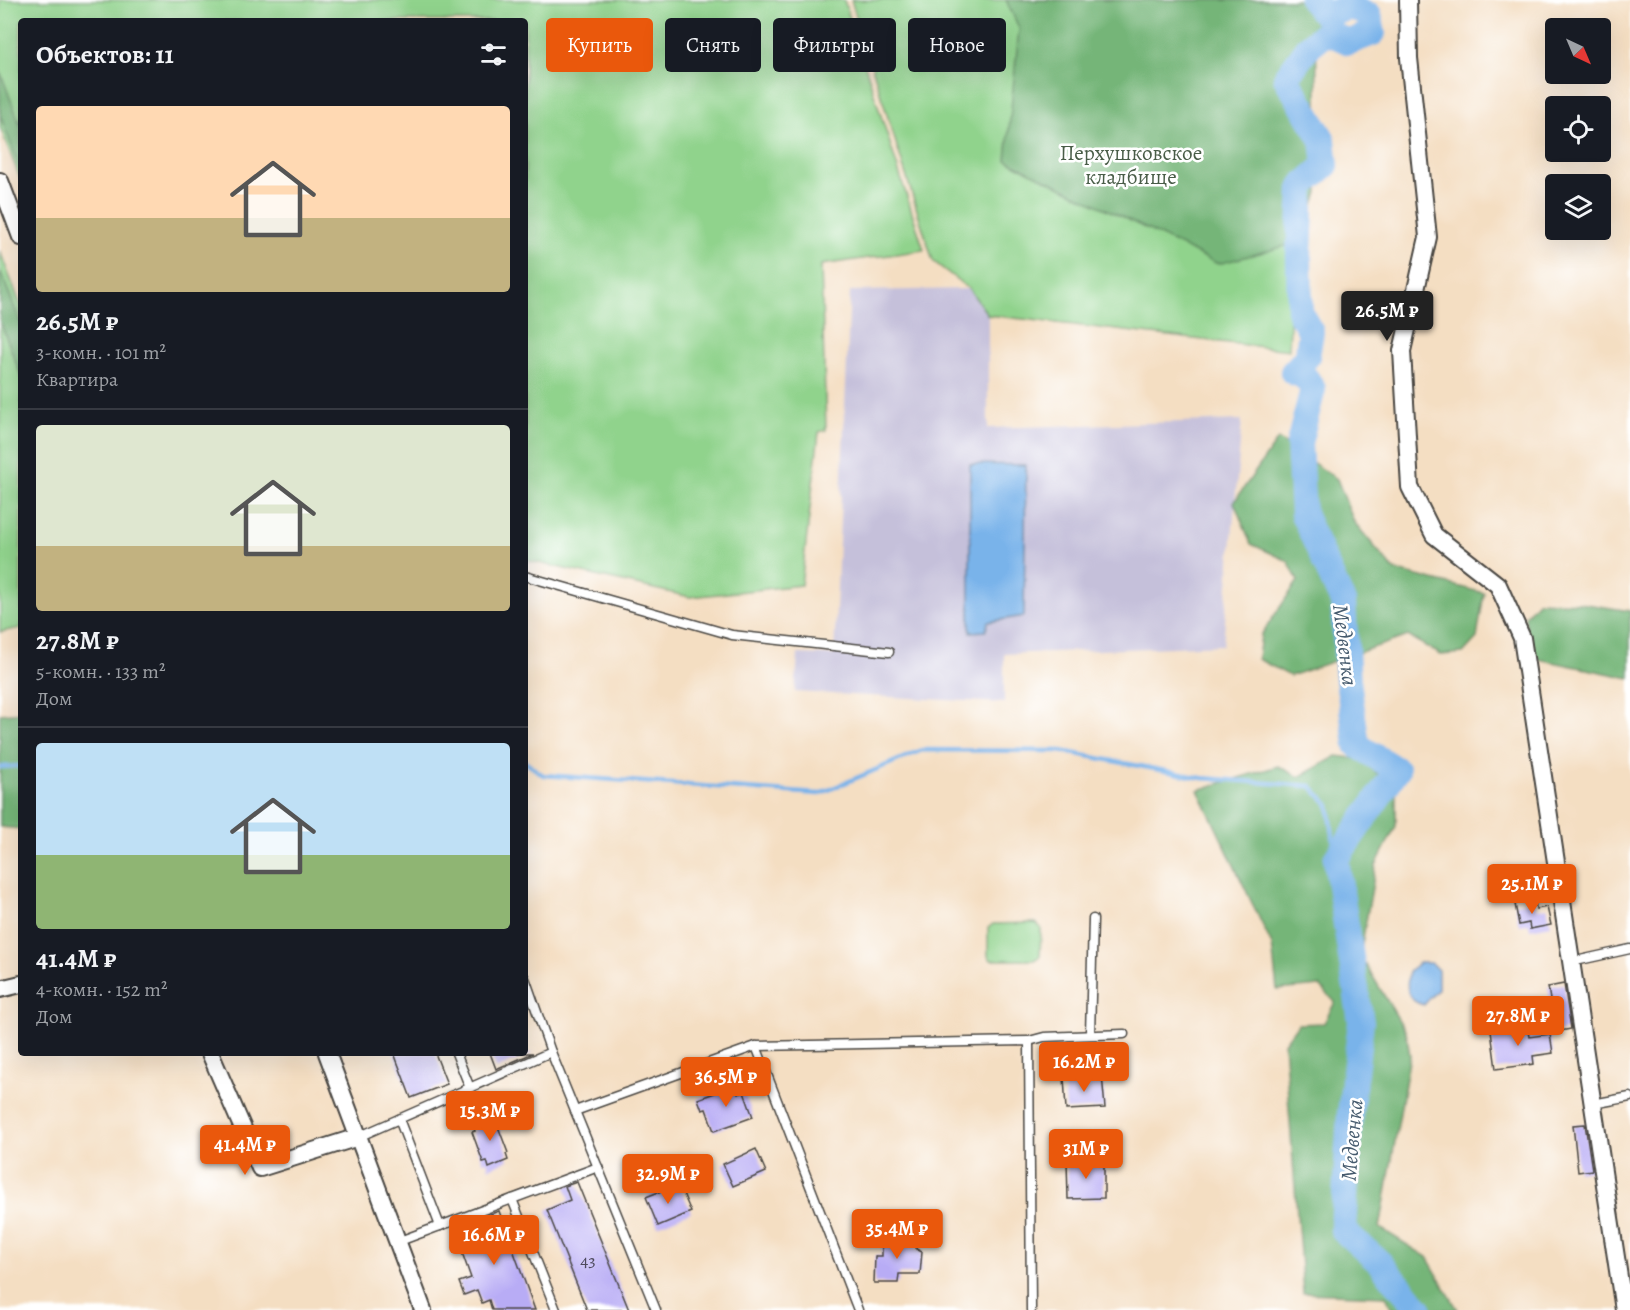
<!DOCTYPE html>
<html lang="ru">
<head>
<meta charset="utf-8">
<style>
	body { margin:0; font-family:Alegreya,serif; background:#20242c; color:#f1f3f6; height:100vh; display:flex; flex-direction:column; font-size:22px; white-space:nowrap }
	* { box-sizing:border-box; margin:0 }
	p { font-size:20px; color:#9ea1a6 }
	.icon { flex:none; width:33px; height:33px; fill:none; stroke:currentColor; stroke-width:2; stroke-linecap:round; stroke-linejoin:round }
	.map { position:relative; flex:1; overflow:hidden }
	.panel { position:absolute; left:18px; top:18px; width:510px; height:1038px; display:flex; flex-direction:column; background:#171b24; border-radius:6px; box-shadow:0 6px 24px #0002 }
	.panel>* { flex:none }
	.hud { position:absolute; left:546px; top:18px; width:570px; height:54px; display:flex; gap:12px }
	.needle { width:39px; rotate:136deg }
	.fabs { position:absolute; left:1545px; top:18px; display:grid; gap:12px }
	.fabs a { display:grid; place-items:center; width:66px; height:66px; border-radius:6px; background:#171b24; box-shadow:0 6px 24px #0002; font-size:30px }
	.price { position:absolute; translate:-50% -51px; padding:0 14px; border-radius:6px; background:#ea580c; color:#fff; font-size:20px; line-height:39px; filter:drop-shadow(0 2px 3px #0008) }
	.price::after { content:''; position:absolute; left:50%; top:36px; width:18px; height:14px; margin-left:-9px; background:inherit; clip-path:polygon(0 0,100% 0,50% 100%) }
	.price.selected { background:#222; color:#fff }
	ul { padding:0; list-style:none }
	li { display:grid; align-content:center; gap:12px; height:318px; padding:0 18px }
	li+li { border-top:2px solid #363941 }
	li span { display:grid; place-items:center; height:186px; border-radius:6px; color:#555 }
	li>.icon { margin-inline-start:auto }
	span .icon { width:108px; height:108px; fill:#fffc; stroke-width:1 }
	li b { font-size:26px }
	h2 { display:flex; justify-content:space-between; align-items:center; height:72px; padding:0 18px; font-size:26px }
	.tag { padding:0 21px; border-radius:6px; background:#171b24; box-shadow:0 6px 24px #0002; font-size:21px; line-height:54px }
	.tag.selected { background:#ea580c; color:#fff }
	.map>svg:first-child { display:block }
	.industrial { fill:#c5c0da }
	.green { fill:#90d38c; stroke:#5e7f5c; stroke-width:1.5 }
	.forest { fill:#74b578; stroke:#507052; stroke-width:1.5 }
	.water { fill:#79b3ea; stroke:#526f8a; stroke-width:1.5 }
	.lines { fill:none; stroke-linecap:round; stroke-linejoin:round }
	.stream { stroke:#79b3ea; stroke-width:4.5 }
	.river { stroke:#79b3ea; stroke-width:26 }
	.building { fill:#b8acf5 }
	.service-casing { stroke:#494642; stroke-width:11 }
	.minor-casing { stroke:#494642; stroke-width:20 }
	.service { stroke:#fff; stroke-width:8 }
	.minor { stroke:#fff; stroke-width:16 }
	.labels { text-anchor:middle; stroke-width:5; stroke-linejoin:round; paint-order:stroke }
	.number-label { font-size:18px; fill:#4e4b5e }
	.park-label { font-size:21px; fill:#495d48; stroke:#fff }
	.water-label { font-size:22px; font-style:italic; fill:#465b6e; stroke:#fff }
</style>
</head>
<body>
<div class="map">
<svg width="1630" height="1310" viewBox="0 0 1630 1310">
	<rect width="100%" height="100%" fill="#fff"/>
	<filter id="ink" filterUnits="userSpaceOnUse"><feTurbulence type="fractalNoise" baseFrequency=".0167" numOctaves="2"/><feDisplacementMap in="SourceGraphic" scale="12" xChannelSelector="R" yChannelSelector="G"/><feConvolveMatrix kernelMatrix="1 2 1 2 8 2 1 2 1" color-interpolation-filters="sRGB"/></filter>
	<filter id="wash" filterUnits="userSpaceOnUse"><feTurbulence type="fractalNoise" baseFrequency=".008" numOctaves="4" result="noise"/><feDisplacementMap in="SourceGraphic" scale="24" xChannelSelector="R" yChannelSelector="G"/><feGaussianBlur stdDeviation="1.35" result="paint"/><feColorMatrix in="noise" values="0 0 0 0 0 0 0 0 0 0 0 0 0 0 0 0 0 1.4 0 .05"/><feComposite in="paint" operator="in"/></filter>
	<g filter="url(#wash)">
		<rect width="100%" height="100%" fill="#f4dec2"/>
		<path class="industrial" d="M969,289l19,26v113l254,-8 -19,225 -219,9v49l-209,-11 3,-38 36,1 16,-364z"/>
		<g class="green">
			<path d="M0,0h844l80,250 -103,15 5,165 -7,2 -18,153 -111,12 -165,-37v-539h-504v160l-21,-54z"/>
			<path d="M851,0h452l-14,350 -301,-35 -19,-26 -36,-28z"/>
			<path d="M0,251l21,55v322l-21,4z"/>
			<path d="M1036,923l5,5 -1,28 -6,4h-43l-3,-4v-28l5,-4z"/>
		</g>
		<g class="forest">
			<path d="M1006,0h310l2,193 -17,49 -83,22 -212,-104 13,-132z"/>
			<path d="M0,71l21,56v44l-21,-56z"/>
			<path d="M0,270l21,54v52l-21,-55z"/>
			<path d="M1278,439l59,40 17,43 40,48 90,23 -7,45 -14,15 -22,2 -33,-19 -118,40 -32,-17 3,-24 37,-54 -10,-20 -37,-17 -17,-42z"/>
			<path d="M1539,601l41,2 50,8v67l-102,-21 -3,-41z"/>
			<path d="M21,712v117l-21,-2v-113z"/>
			<path d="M1337,756l23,3 36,30v37l-20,39 -16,90 46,77 4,23 -30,173 47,29 31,53h-66l-6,-14 -83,-3 -19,-250 14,-19 26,-1 11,-21 -15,-16 -43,4 -5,-45 -74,-155 80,-24 21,11z"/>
		</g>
		<g class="water">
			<path d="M970,464l56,1 -2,151 -36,6 -2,9 -16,1z"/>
			<path d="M1419,963h12l7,7v19l-14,16c-19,-4 -18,-18 -15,-34z"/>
		</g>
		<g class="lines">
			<g class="stream">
				<path d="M525,762l18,13 276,19 103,-44 139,1 141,27 109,8 18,19 7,54"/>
				<path d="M0,767l21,-1"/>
			</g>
			<path class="river" d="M1312,0l13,15 27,-8 17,8 4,18 -24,9 -22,-10 -18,14 -23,32 37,62 3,25 -24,21 -3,69 1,58 11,19 -4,25 -14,15 13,6 7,11 -14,54 4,71 40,88 5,78 9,65 40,25 -61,89 25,163 -11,92 -7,116 37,33 40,47"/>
		</g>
		<g id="blocks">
			<g class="building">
				<path d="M1535,900l1,9 11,-2 4,18 -21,4 -1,-6 -10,2 -4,-21z"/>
				<path d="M1564,984l7,45 -16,3 -7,-45z"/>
				<path d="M1527,1026l2,11 21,-3 3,19 -20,3 1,8 -38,5 -5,-38z"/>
				<path d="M394,1053h41l12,31 -36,14z"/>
				<path d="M490,1053h43l-37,16z"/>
				<path d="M1102,1075l3,33 -39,2 -2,-33z"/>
				<path d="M734,1086l4,8 6,-2 9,25 -39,14 -8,-22 -4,1 -4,-11z"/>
				<path d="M490,1117l2,6 4,-2 12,32 -2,1 2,6 -19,8 -2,-7 -4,1 -11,-30 3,-1 -3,-7z"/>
				<path d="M1585,1124l7,46 -14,2 -5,-47z"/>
				<path d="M756,1149l10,23 -33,14 -10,-22z"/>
				<path d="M1067,1161h37v37l-36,1z"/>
				<path d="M577,1182l52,128h-42l-40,-100 23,-10 -5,-14z"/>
				<path d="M679,1184l12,28 -33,14 -12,-29z"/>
				<path d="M499,1211l36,99h-43l-3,-10 -7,3 -5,-13 -13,5 -5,-13 12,-4 -13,-37 10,-3 -5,-14z"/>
				<path d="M885,1238h31v11l6,3 -2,22h-21l-1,9h-24l1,-27h7v-14z"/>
			</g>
		</g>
	</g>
	<g filter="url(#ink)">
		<use href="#blocks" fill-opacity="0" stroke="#494642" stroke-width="1.5"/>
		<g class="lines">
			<defs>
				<g id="service">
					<path d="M525,576l207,59 157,17"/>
					<path d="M1571,962l59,-13"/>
					<path d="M525,978l26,74"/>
					<path d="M1090,1035l3,-116"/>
					<path d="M1029,1041l15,-4 80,-3"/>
					<path d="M756,1046l102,264"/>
					<path d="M456,1053l14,35"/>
					<path d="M1593,1104l37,-7"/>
					<path d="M575,1111l181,-65 273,-5 2,269"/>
					<path d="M399,1119l41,107"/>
					<path d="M358,1137l193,-85 105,258"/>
					<path d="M512,1199l44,111"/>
					<path d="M397,1242l201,-75"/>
				</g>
				<g id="minor">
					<path d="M1408,0l1,58 19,179 -26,114 8,136 24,48 64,50 24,53 102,672"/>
					<path d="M0,181l21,56"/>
					<path d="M0,989l21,-5"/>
					<path d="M210,1053l50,115 98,-31"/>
					<path d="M327,1053l96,257"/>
				</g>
			</defs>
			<use href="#service" class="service-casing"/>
			<use href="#minor" class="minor-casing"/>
			<use href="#service" class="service"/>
			<use href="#minor" class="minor"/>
		</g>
	</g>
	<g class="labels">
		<g class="number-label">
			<text x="588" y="1266">43</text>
		</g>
		<g class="park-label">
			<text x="1131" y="160">Перхушковское<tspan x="1131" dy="24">кладбище</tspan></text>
		</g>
		<g class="water-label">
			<text transform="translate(1346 645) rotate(83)" y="8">Медвенка</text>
			<text transform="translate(1351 1140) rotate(-85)" y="8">Медвенка</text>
		</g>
	</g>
</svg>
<div class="fabs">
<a><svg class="needle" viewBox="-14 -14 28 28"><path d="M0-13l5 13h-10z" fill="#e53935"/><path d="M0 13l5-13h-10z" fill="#9ea1a6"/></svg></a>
<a><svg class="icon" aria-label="locate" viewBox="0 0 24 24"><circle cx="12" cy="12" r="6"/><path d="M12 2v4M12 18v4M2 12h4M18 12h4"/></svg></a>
<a><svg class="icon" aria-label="layers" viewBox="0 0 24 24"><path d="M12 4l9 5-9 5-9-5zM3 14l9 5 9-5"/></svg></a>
</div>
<b class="price selected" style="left:1387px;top:342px">26.5M ₽</b>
<b class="price" style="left:1532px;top:915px">25.1M ₽</b>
<b class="price" style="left:1518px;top:1047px">27.8M ₽</b>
<b class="price" style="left:1084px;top:1093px">16.2M ₽</b>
<b class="price" style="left:726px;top:1108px">36.5M ₽</b>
<b class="price" style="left:490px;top:1142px">15.3M ₽</b>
<b class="price" style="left:245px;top:1176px">41.4M ₽</b>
<b class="price" style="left:1086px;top:1180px">31M ₽</b>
<b class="price" style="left:668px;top:1205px">32.9M ₽</b>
<b class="price" style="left:897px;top:1260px">35.4M ₽</b>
<b class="price" style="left:494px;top:1266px">16.6M ₽</b>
<div class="hud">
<a class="tag selected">Купить</a>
<a class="tag">Снять</a>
<a class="tag">Фильтры</a>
<a class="tag">Новое</a>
</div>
<section class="panel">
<h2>Объектов: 11<svg class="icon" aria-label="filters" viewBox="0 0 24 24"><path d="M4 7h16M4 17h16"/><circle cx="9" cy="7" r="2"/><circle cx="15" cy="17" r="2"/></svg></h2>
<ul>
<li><span style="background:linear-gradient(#ffd9b3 60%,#c2b280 0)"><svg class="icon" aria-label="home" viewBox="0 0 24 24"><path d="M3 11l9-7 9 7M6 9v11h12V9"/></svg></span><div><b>26.5M ₽</b><p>3-комн. · 101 m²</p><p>Квартира</p></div></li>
<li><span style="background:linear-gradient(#dfe7d0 65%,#c2b280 0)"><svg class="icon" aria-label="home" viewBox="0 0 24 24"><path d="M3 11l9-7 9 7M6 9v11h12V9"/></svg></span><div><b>27.8M ₽</b><p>5-комн. · 133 m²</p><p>Дом</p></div></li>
<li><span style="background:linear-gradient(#bfe0f5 60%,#8fb573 0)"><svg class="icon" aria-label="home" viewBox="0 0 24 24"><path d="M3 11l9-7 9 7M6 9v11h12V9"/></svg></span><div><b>41.4M ₽</b><p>4-комн. · 152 m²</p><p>Дом</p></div></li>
</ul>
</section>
</div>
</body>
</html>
